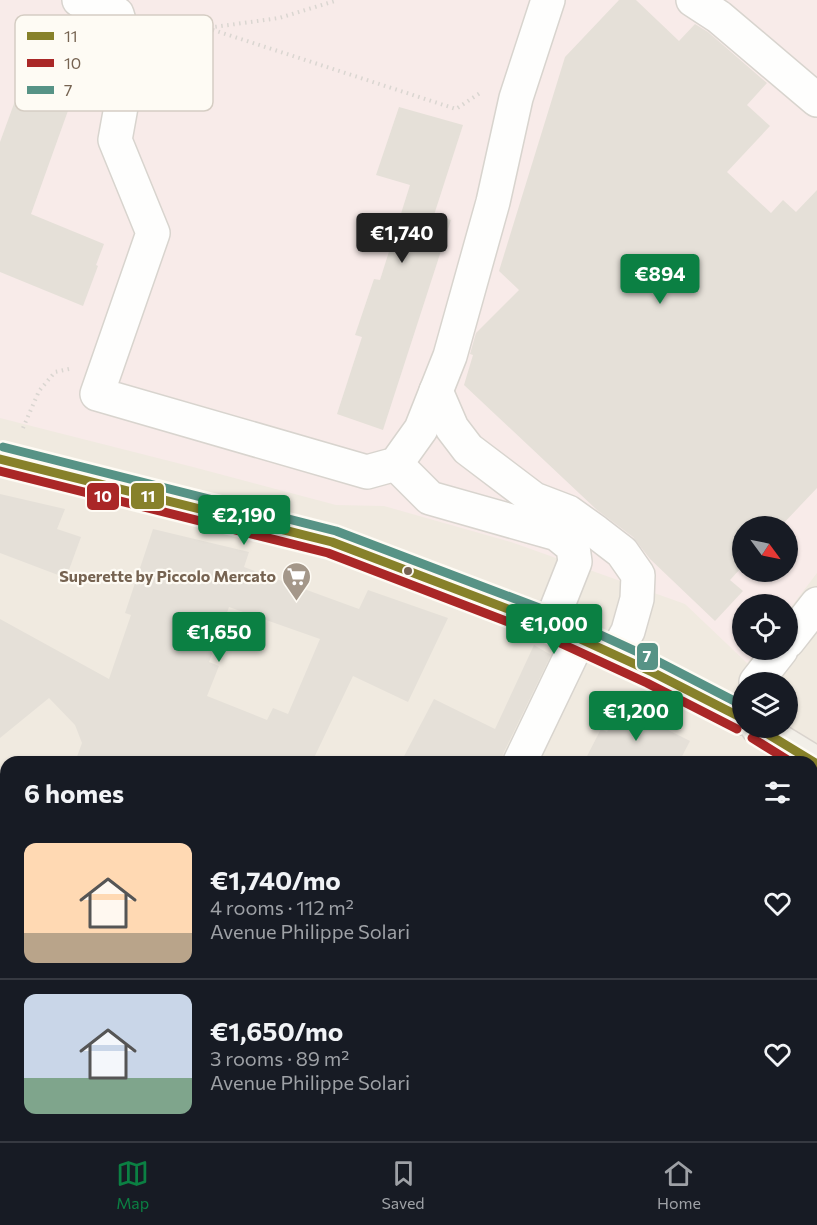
<!DOCTYPE html>
<html lang="en">
<head>
<meta charset="utf-8">
<style>
	body { margin:0; font-family:Commissioner,sans-serif; background:#20242c; color:#f1f3f6; height:100vh; display:flex; flex-direction:column; font-size:22px; white-space:nowrap }
	* { box-sizing:border-box; margin:0 }
	p { font-size:20px; color:#9ea1a6 }
	.icon { flex:none; width:33px; height:33px; fill:none; stroke:currentColor; stroke-width:2; stroke-linecap:round; stroke-linejoin:round }
	.map { position:relative; flex:1; overflow:hidden }
	.details { position:absolute; left:0px; top:756px; width:818px; height:386px; display:flex; flex-direction:column; background:#171b24; border-radius:18px 18px 0 0; box-shadow:0 2px 4px #0004 }
	.details>* { flex:none }
	.needle { width:39px; rotate:123deg }
	.controls { position:absolute; left:732px; top:516px; display:grid; gap:12px }
	.controls a { display:grid; place-items:center; width:66px; height:66px; border-radius:50%; background:#171b24; box-shadow:0 2px 4px #0004; font-size:30px }
	.price { position:absolute; translate:-50% -51px; padding:0 14px; border-radius:6px; background:#0b8043; color:#fff; font-size:20px; line-height:39px; filter:drop-shadow(0 2px 3px #0008) }
	.price::after { content:''; position:absolute; left:50%; top:36px; width:18px; height:14px; margin-left:-9px; background:inherit; clip-path:polygon(0 0,100% 0,50% 100%) }
	.price.active { background:#222; color:#fff }
	ul { padding:0; list-style:none }
	li { display:flex; align-items:center; gap:18px; height:150px; padding:0 24px }
	li+li { border-top:2px solid #363941 }
	li span { display:grid; place-items:center; flex:none; width:168px; height:120px; border-radius:12px; color:#555 }
	li>.icon { margin-inline-start:auto }
	span .icon { width:72px; height:72px; fill:#fffc; stroke-width:1 }
	li b { font-size:26px }
	h2 { display:flex; justify-content:space-between; align-items:center; height:72px; padding:0 24px; font-size:26px }
	.tabs { display:flex; justify-content:space-around; align-items:center; height:84px; border-top:2px solid #363941; background:#171b24; font-size:16px; color:#9ea1a6 }
	.tabs a { display:grid; justify-items:center; gap:3px }
	.tabs .active { color:#0b8043 }
	.map>svg:first-child { display:block }
	.residential { fill:#f0eae0; fill-rule:evenodd }
	.medical { fill:#f8ebe9; fill-rule:evenodd }
	.building { fill:#e5e0d8; fill-rule:evenodd }
	.lines { fill:none; stroke-linecap:round; stroke-linejoin:round }
	.minor-casing { stroke:#d8d4ce; stroke-width:36 }
	.major-casing { stroke:#d9d3cd; stroke-width:36 }
	.path { stroke:#dad6d1; stroke-width:4; stroke-dasharray:1.5 4.5; stroke-linecap:butt }
	.minor { stroke:#fefefd; stroke-width:33 }
	.major { stroke:#f2efe8; stroke-width:33 }
	.bus-1-casing { stroke:#fefbf4; stroke-width:14 }
	.bus-2-casing { stroke:#fefbf4; stroke-width:14 }
	.bus-3-casing { stroke:#fefbf4; stroke-width:14 }
	.bus-1 { stroke:#87812a; stroke-width:9 }
	.bus-2 { stroke:#aa2727; stroke-width:9 }
	.bus-3 { stroke:#579386; stroke-width:9 }
	.bus-dot { fill:#766351; stroke:#fefbf4; stroke-width:2 }
	.labels { text-anchor:middle; stroke-width:4.5; stroke-linejoin:round; paint-order:stroke }
	.poi-label { font-size:16px; font-weight:bold; fill:#766351; stroke:#fefbf4; text-anchor:end }
	.key { fill:#fefbf4; stroke:#d5cdc3; stroke-width:1.5 }
	.key-label { font-size:16px; fill:#766351 }
	.line-badge { stroke:#fefbf4; stroke-width:2 }
	.badge-label { font-size:16px; text-anchor:middle; font-weight:bold; fill:#fff }
</style>
</head>
<body>
<div class="map">
<svg width="817" height="1141" viewBox="0 0 817 1141">
	<rect width="100%" height="100%" fill="#f8f7f1"/>
	<path class="residential" d="M0,0h817v1141h-817zM742,526h46v46h-46zM742,604h46v46h-46zM742,682h46v46h-46zM6,762h806v374h-806z"/>
	<path class="medical" d="M0,0h817v573l-29,38v-7h-46v46h16l-11,13 -62,-59 -174,-62 -127,-36 -48,-1 -143,-38 -193,-49zM742,526h46v46h-46z"/>
	<g class="building">
		<path d="M619,0h17l43,41 16,-17 13,8 59,51 -20,22 23,21 -43,46 44,41 12,-13 13,12 21,-22v298l-36,38h-39v41l-12,13 13,11 -28,30 -65,-62 -17,-22 -36,-27 -133,-125 9,-30 -3,-1 6,-21 43,-43 -20,-19 66,-214z"/>
		<path d="M34,49l50,17 -53,148 73,30 -8,21 2,1 -15,40 -83,-34v-130z"/>
		<path d="M399,107l64,18 -29,90 17,5 -68,210 -46,-16 25,-77 -7,-2 19,-56 6,1 30,-95 -34,-10z"/>
		<path d="M0,494l65,15 -8,20 24,8 -15,41 -66,-25z"/>
		<path d="M153,529l96,23 -5,15 115,42 9,-19 80,28 -40,84 -55,-26 -41,86h-237l7,-19 -7,-18 -26,-27 -49,40v-119l109,60 22,-64 -6,-2zM229,607l91,32 -32,75 -15,-6 -6,12 -60,-24 12,-30 -10,-4z"/>
		<path d="M534,645l17,10 -48,99 -2,8h-100l33,-63 61,30z"/>
		<path d="M620,706l70,35 -11,21h-95l17,-33 6,3z"/>
	</g>
	<g class="lines">
		<defs>
			<g id="minor">
				<path d="M79,0l38,14 13,43 -15,83 38,93 -56,161 270,78 29,-8 25,-35 29,-73 43,-154 23,-104 32,-98"/>
				<path d="M693,0l26,17 98,83"/>
				<path d="M436,391l16,37 16,21 66,50 34,13 28,20 26,20 16,23 -1,24 -9,32 -13,24"/>
				<path d="M396,464l34,34 127,36 16,13 2,15 -25,63"/>
				<path d="M788,641l29,-37"/>
				<path d="M756,682l25,-32"/>
				<path d="M520,762l59,-123"/>
				<path d="M0,923l6,9"/>
				<path d="M812,946l5,-9"/>
				<path d="M137,1136l3,5"/>
				<path d="M172,1136l3,5"/>
				<path d="M718,1136l7,5"/>
			</g>
			<g id="major">
				<path d="M0,459l332,83 218,83 102,47 90,46"/>
				<path d="M758,728l59,36"/>
			</g>
		</defs>
		<use href="#minor" class="minor-casing"/>
		<use href="#major" class="major-casing"/>
		<g class="path">
			<path d="M156,20l51,8 72,-10 59,-18"/>
			<path d="M207,28l249,81 24,-16"/>
			<path d="M23,428l16,-37 16,-19 14,-3"/>
		</g>
		<use href="#minor" class="minor"/>
		<use href="#major" class="major"/>
		<defs>
			<g id="bus-1">
				<path d="M0,459l332,83 218,83 102,47 90,46"/>
				<path d="M758,728l59,36"/>
			</g>
			<g id="bus-2">
				<path d="M0,471l328,82 217,83 102,47 90,46"/>
				<path d="M752,738l39,24"/>
			</g>
			<path id="bus-3" d="M3,447l333,84 219,83 102,47 85,44"/>
		</defs>
		<use href="#bus-1" class="bus-1-casing"/>
		<use href="#bus-2" class="bus-2-casing"/>
		<use href="#bus-3" class="bus-3-casing"/>
		<use href="#bus-1" class="bus-1"/>
		<use href="#bus-2" class="bus-2"/>
		<use href="#bus-3" class="bus-3"/>
	</g>
	<defs>
		<symbol id="supermarket-pin" viewBox="-11 -11 22 30"><path d="M0 17L-7.5 6A9.5 9.5 0 1 1 7.5 6Z" fill="#a49789" stroke="#fefbf4"/><path d="M-6-5.5h2.5l.6 2H6L4.5 2H-2.5L-4.4-4H-6ZM-1.5 3.2a1.3 1.3 0 1 0 .1 0ZM3 3.2a1.3 1.3 0 1 0 .1 0Z" fill="#fff"/></symbol>
	</defs>
	<g fill-rule="evenodd">
		<use href="#supermarket-pin" x="280" y="560" width="33" height="45"/>
	</g>
	<circle class="bus-dot" cx="408" cy="571" r="5"/>
	<g class="labels">
		<g class="poi-label">
			<text x="276" y="582">Superette by Piccolo Mercato</text>
		</g>
	</g>
	<rect x="15" y="15" width="198" height="96" rx="9" class="key"/>
	<rect x="27" y="32" width="27" height="8" fill="#87812a"/>
	<rect x="27" y="59" width="27" height="8" fill="#aa2727"/>
	<rect x="27" y="86" width="27" height="8" fill="#579386"/>
	<g class="key-label">
		<text x="64" y="42">11</text>
		<text x="64" y="69">10</text>
		<text x="64" y="96">7</text>
	</g>
	<g class="line-badge">
		<rect x="130" y="482" width="35" height="28" rx="6" fill="#87812a"/>
		<rect x="86" y="482" width="34" height="29" rx="6" fill="#aa2727"/>
		<rect x="636" y="642" width="23" height="29" rx="6" fill="#579386"/>
	</g>
	<g class="badge-label">
		<text x="148" y="502">11</text>
		<text x="103" y="502">10</text>
		<text x="647" y="662">7</text>
	</g>
</svg>
<div class="controls">
<a><svg class="needle" viewBox="-14 -14 28 28"><path d="M0-13l5 13h-10z" fill="#e53935"/><path d="M0 13l5-13h-10z" fill="#9ea1a6"/></svg></a>
<a><svg class="icon" aria-label="locate" viewBox="0 0 24 24"><circle cx="12" cy="12" r="6"/><path d="M12 2v4M12 18v4M2 12h4M18 12h4"/></svg></a>
<a><svg class="icon" aria-label="layers" viewBox="0 0 24 24"><path d="M12 4l9 5-9 5-9-5zM3 14l9 5 9-5"/></svg></a>
</div>
<b class="price active" style="left:402px;top:264px">€1,740</b>
<b class="price" style="left:660px;top:305px">€894</b>
<b class="price" style="left:244px;top:546px">€2,190</b>
<b class="price" style="left:554px;top:655px">€1,000</b>
<b class="price" style="left:219px;top:663px">€1,650</b>
<b class="price" style="left:636px;top:742px">€1,200</b>
<section class="details">
<h2>6 homes<svg class="icon" aria-label="filters" viewBox="0 0 24 24"><path d="M4 7h16M4 17h16"/><circle cx="9" cy="7" r="2"/><circle cx="15" cy="17" r="2"/></svg></h2>
<ul>
<li><span style="background:linear-gradient(#ffd9b3 75%,#b9a48a 0)"><svg class="icon" aria-label="home" viewBox="0 0 24 24"><path d="M3 11l9-7 9 7M6 9v11h12V9"/></svg></span><div><b>€1,740/mo</b><p>4 rooms · 112 m²</p><p>Avenue Philippe Solari</p></div><svg class="icon" aria-label="heart" viewBox="0 0 24 24"><path d="M12 20l-8-8c-3-5 5-10 8-4 3-6 11-1 8 4z"/></svg></li>
<li><span style="background:linear-gradient(#c9d6e8 70%,#7fa58c 0)"><svg class="icon" aria-label="home" viewBox="0 0 24 24"><path d="M3 11l9-7 9 7M6 9v11h12V9"/></svg></span><div><b>€1,650/mo</b><p>3 rooms · 89 m²</p><p>Avenue Philippe Solari</p></div><svg class="icon" aria-label="heart" viewBox="0 0 24 24"><path d="M12 20l-8-8c-3-5 5-10 8-4 3-6 11-1 8 4z"/></svg></li>
</ul>
</section>
</div>
<nav class="tabs">
<a class="active"><svg class="icon" aria-label="map" viewBox="0 0 24 24"><path d="M3 6l6-2 6 2 6-2v14l-6 2-6-2-6 2zM9 4v14M15 6v14"/></svg>Map</a>
<a><svg class="icon" aria-label="saved" viewBox="0 0 24 24"><path d="M7 4h10v16l-5-4-5 4z"/></svg>Saved</a>
<a><svg class="icon" aria-label="home" viewBox="0 0 24 24"><path d="M3 11l9-7 9 7M6 9v11h12V9"/></svg>Home</a>
</nav>
</body>
</html>
